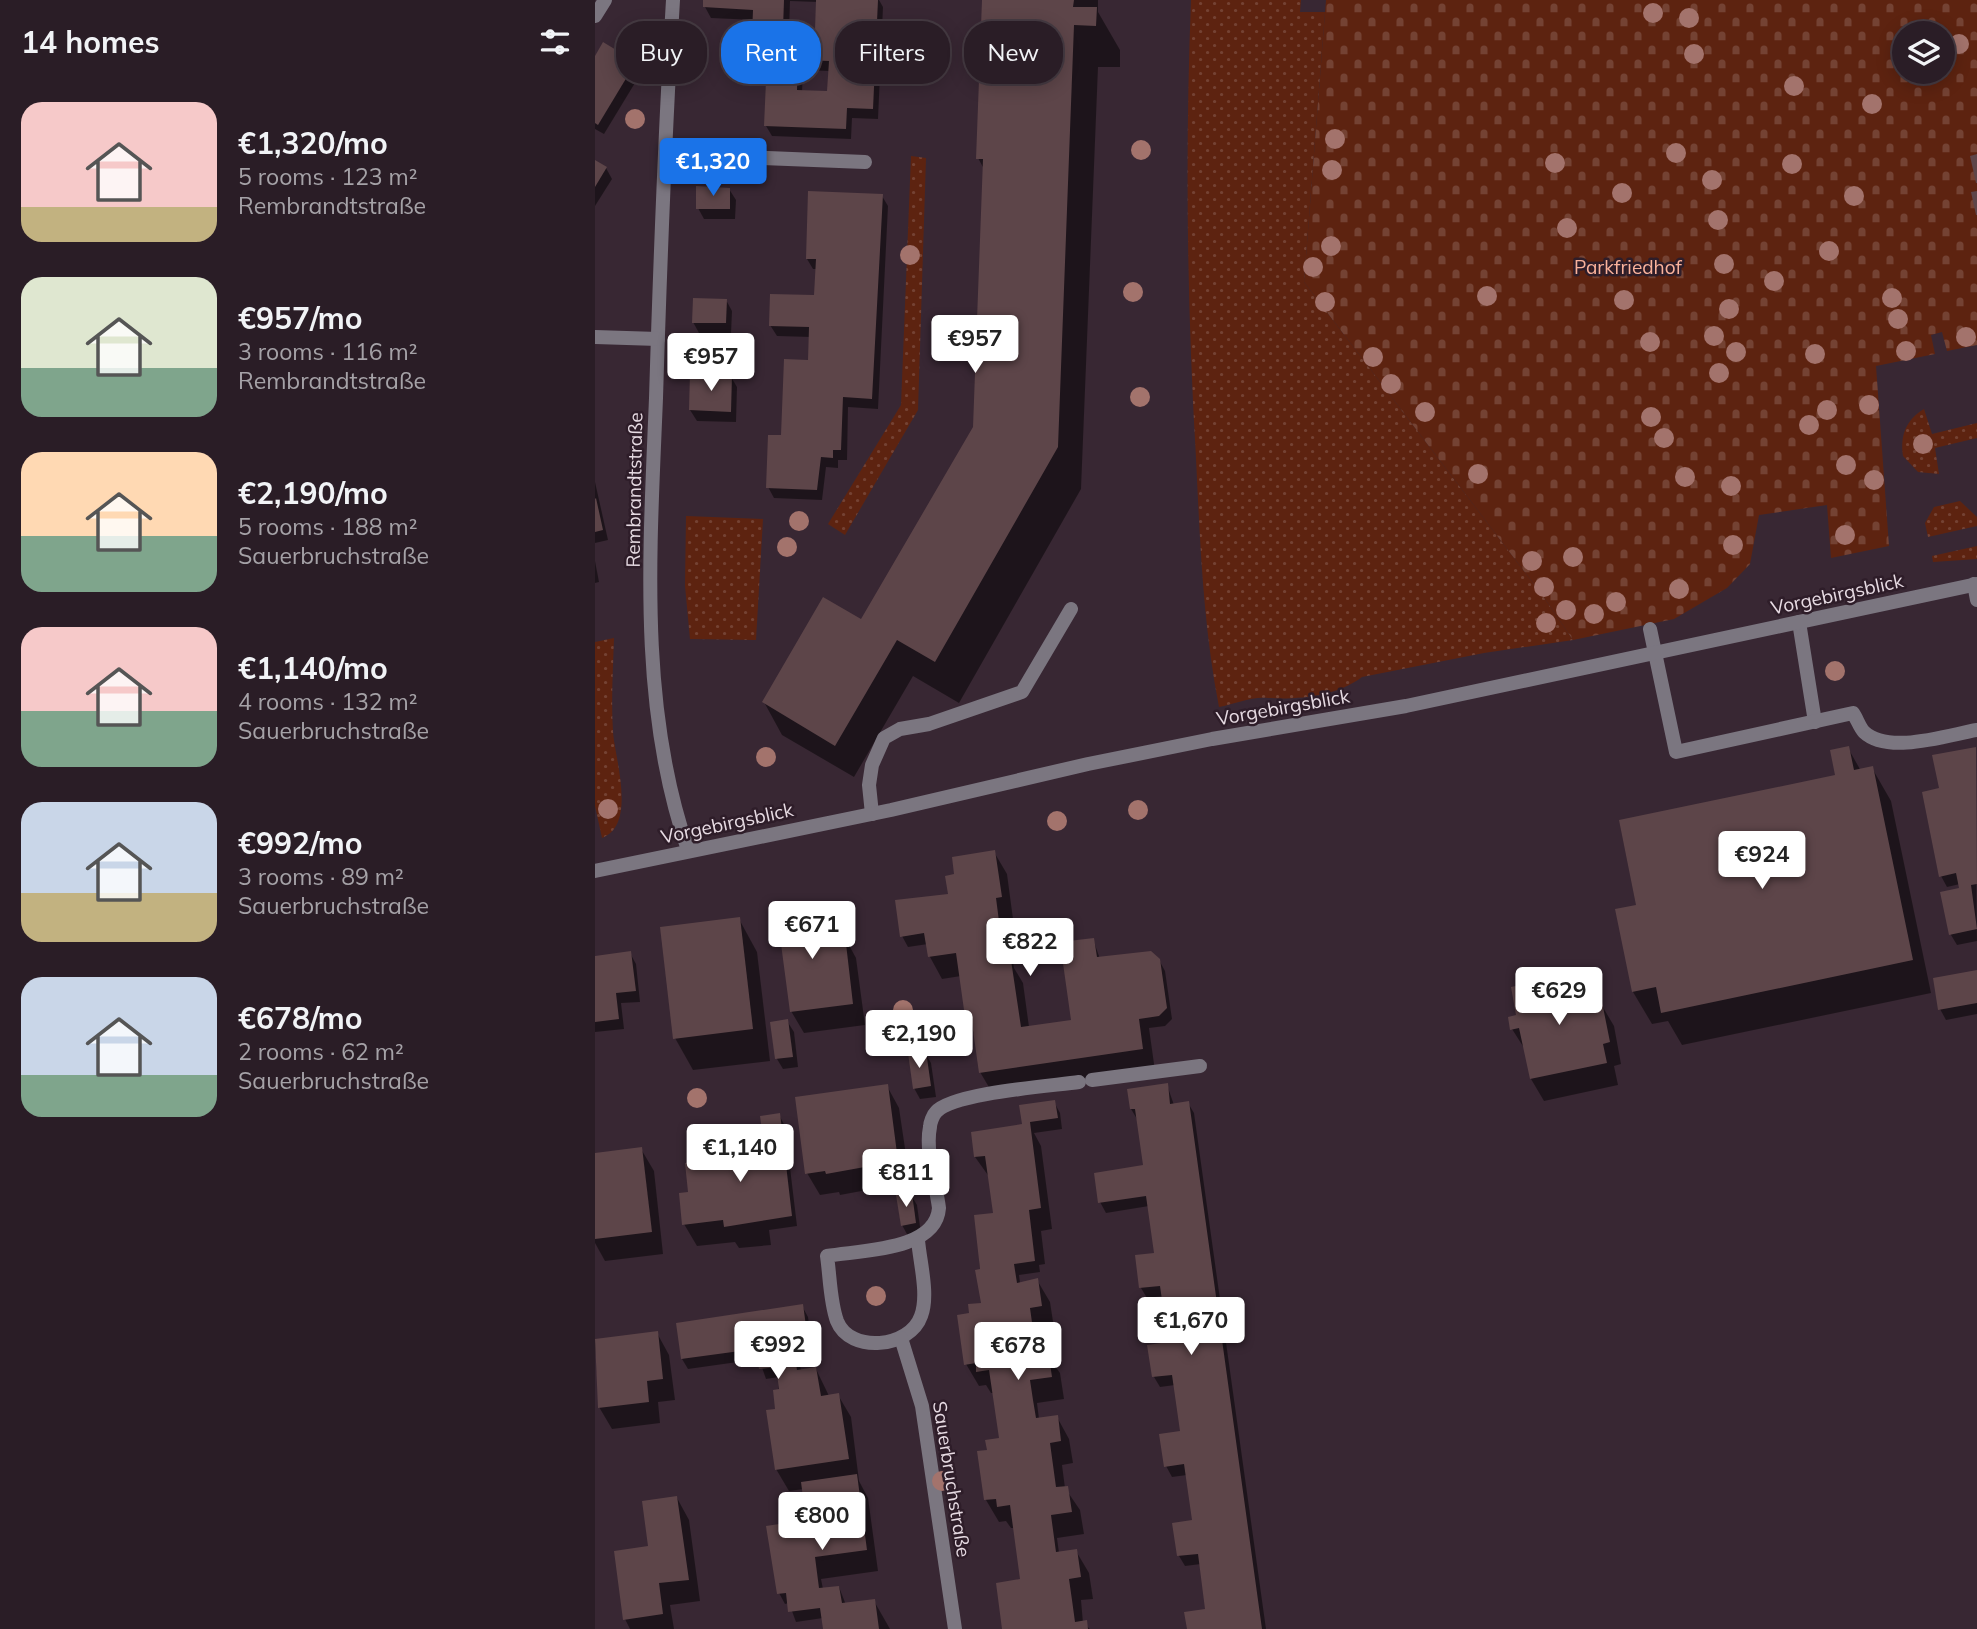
<!DOCTYPE html>
<html lang="en">
<head>
<meta charset="utf-8">
<style>
	body { margin:0; font-family:Mulish,sans-serif; background:#362a32; color:#f1f3f6; height:100vh; display:flex; flex-direction:column; font-size:26px; white-space:nowrap }
	* { box-sizing:border-box; margin:0 }
	p { font-size:23px; color:#a5a2a7 }
	.icon { flex:none; width:38px; height:38px; fill:none; stroke:currentColor; stroke-width:2; stroke-linecap:round; stroke-linejoin:round }
	.map { position:relative; flex:1; overflow:hidden }
	.drawer { display:flex; flex-direction:column; background:#2a1d26; width:595px }
	.drawer>* { flex:none }
	.hud { position:absolute; left:21px; top:21px; width:665px; height:63px; display:flex; gap:14px }
	.fabs { position:absolute; left:1297px; top:21px; display:grid; gap:14px }
	.fabs a { display:grid; place-items:center; width:63px; height:63px; border-radius:50%; background:#2a1d26; box-shadow:0 4px 18px #0003,0 0 0 2px #463b43; font-size:35px }
	.price { position:absolute; translate:-50% -60px; padding:0 16px; border-radius:7px; background:#fff; color:#222; font-size:23px; line-height:46px; filter:drop-shadow(0 2px 4px #0008) }
	.price::after { content:''; position:absolute; left:50%; top:42px; width:21px; height:16px; margin-left:-10px; background:inherit; clip-path:polygon(0 0,100% 0,50% 100%) }
	.price.selected { background:#1a73e8; color:#fff }
	ul { padding:0; list-style:none }
	li { display:flex; align-items:center; gap:21px; height:175px; padding:0 21px }
	li span { display:grid; place-items:center; flex:none; width:196px; height:140px; border-radius:21px; color:#555 }
	li>.icon { margin-inline-start:auto }
	span .icon { width:84px; height:84px; fill:#fffc; stroke-width:1 }
	li b { font-size:30px }
	h2 { display:flex; justify-content:space-between; align-items:center; height:84px; padding:0 21px; font-size:30px }
	.chip { padding:0 24px; border-radius:28px; background:#2a1d26; box-shadow:0 4px 18px #0003,0 0 0 2px #463b43; font-size:24px; line-height:63px }
	.chip.selected { background:#1a73e8; color:#fff }
	main { display:flex; flex:1; min-height:0 }
	.map>svg:first-child { display:block }
	.green { fill:url(#green-dots) }
	.cemetery { fill:url(#cemetery-stones); fill-rule:evenodd }
	.shadow { fill:#0007; fill-rule:evenodd }
	.building { fill:#5d4549; fill-rule:evenodd }
	.lines { fill:none; stroke-linecap:round; stroke-linejoin:round }
	.service { stroke:#7b7680; stroke-width:14 }
	.minor { stroke:#7b7680; stroke-width:14 }
	.tree { fill:#a3736c }
	.labels { text-anchor:middle; stroke-width:5; stroke-linejoin:round; paint-order:stroke }
	.park-label { font-size:19px; fill:#fab29b; stroke:#2e1d29 }
	.street-label { font-size:19px; fill:#e7dbe3; stroke:#2e1d29 }
</style>
</head>
<body>
<main>
<section class="drawer">
<h2>14 homes<svg class="icon" aria-label="filters" viewBox="0 0 24 24"><path d="M4 7h16M4 17h16"/><circle cx="9" cy="7" r="2"/><circle cx="15" cy="17" r="2"/></svg></h2>
<ul>
<li><span style="background:linear-gradient(#f6c9c9 75%,#c2b280 0)"><svg class="icon" aria-label="home" viewBox="0 0 24 24"><path d="M3 11l9-7 9 7M6 9v11h12V9"/></svg></span><div><b>€1,320/mo</b><p>5 rooms · 123 m²</p><p>Rembrandtstraße</p></div></li>
<li><span style="background:linear-gradient(#dfe7d0 65%,#7fa58c 0)"><svg class="icon" aria-label="home" viewBox="0 0 24 24"><path d="M3 11l9-7 9 7M6 9v11h12V9"/></svg></span><div><b>€957/mo</b><p>3 rooms · 116 m²</p><p>Rembrandtstraße</p></div></li>
<li><span style="background:linear-gradient(#ffd9b3 60%,#7fa58c 0)"><svg class="icon" aria-label="home" viewBox="0 0 24 24"><path d="M3 11l9-7 9 7M6 9v11h12V9"/></svg></span><div><b>€2,190/mo</b><p>5 rooms · 188 m²</p><p>Sauerbruchstraße</p></div></li>
<li><span style="background:linear-gradient(#f6c9c9 60%,#7fa58c 0)"><svg class="icon" aria-label="home" viewBox="0 0 24 24"><path d="M3 11l9-7 9 7M6 9v11h12V9"/></svg></span><div><b>€1,140/mo</b><p>4 rooms · 132 m²</p><p>Sauerbruchstraße</p></div></li>
<li><span style="background:linear-gradient(#c9d6e8 65%,#c2b280 0)"><svg class="icon" aria-label="home" viewBox="0 0 24 24"><path d="M3 11l9-7 9 7M6 9v11h12V9"/></svg></span><div><b>€992/mo</b><p>3 rooms · 89 m²</p><p>Sauerbruchstraße</p></div></li>
<li><span style="background:linear-gradient(#c9d6e8 70%,#7fa58c 0)"><svg class="icon" aria-label="home" viewBox="0 0 24 24"><path d="M3 11l9-7 9 7M6 9v11h12V9"/></svg></span><div><b>€678/mo</b><p>2 rooms · 62 m²</p><p>Sauerbruchstraße</p></div></li>
</ul>
</section>
<div class="map">
<svg width="1382" height="1629" viewBox="0 0 1382 1629">
	<defs>
		<pattern id="green-dots" width="8" height="8" patternUnits="userSpaceOnUse" patternTransform="scale(1.75)"><rect width="8" height="8" fill="#5d2310"/><path d="M2 2h.1M6 6h.1" fill="none" stroke="#744233" stroke-width="1.8" stroke-linecap="round"/></pattern>
		<pattern id="cemetery-stones" width="16" height="16" patternUnits="userSpaceOnUse" patternTransform="scale(1.75)"><rect width="16" height="16" fill="#5d2310"/><path d="M2 7V4a2 2 0 0 1 4 0v3zM10 15v-3a2 2 0 0 1 4 0v3z" fill="#744233"/></pattern>
	</defs>
	<rect width="100%" height="100%" fill="#382733"/>
	<g class="green">
		<path d="M596,0h110l-1,12h25l-21,270 239,314 30,44 -89,13 -122,24c-25,19 -64,23 -94,21 -15,-2 -34,6 -49,9 -16,-82 -19,-166 -23,-249 -9,-153 -11,-305 -5,-458z"/>
		<path d="M316,156l15,2 -8,252 -73,125 -17,-11 73,-119z"/>
		<path d="M1329,409l8,25 45,-11v15l-42,10 4,26 -21,-2 -15,-16c-3,-21 3,-36 21,-47z"/>
		<path d="M1365,501l17,16v9l-49,11 -3,-14 9,-16z"/>
		<path d="M91,516l77,3 -7,121 -66,-1 -5,-53z"/>
		<path d="M1382,546v13l-44,3 -1,-6z"/>
		<path d="M19,638c-1,31 -3,63 -1,94 2,27 24,93 -11,106l-7,-32v-164z"/>
	</g>
	<path class="cemetery" d="M731,0h651v345l-30,6 -5,-19 -11,3 4,19 -59,12 13,180 -58,12 -4,-53 -68,10 -9,49 -23,24 -53,31 -101,21 -30,-44 -239,-314zM1309,33h39v39h-39z"/>
	<g class="shadow">
		<path d="M110,0h174l4,7 -5,112 -26,-1 -1,21 -79,-3 -6,-10 2,-58h-9l-6,-10 2,-38 -44,-2 -6,-11zM195,1l28,1 -1,30 -28,-1zM208,70l27,1 -1,22 -27,-1z"/>
		<path d="M389,0h114v12l22,38v17h-22l-17,422 -122,214 -46,-27 -59,101 -72,-42 -18,-33 98,-80 112,-195 10,-258 -6,-11z"/>
		<path d="M0,59l39,4 7,10 -37,61 -9,-5z"/>
		<path d="M0,162l11,6 6,11 -17,27z"/>
		<path d="M134,189l7,11 -1,19h-31l-6,-11z"/>
		<path d="M287,196l6,10 -10,203 -30,-2 -1,53h-9v8l-12,-1 -4,33 -48,-2 -6,-11 42,-126 1,-24 -34,-1 -7,-11 46,-28 1,-28h-4l-6,-10z"/>
		<path d="M131,300l6,11 -1,23 -32,-1 -6,-11z"/>
		<path d="M136,377l6,10 -1,35 -39,-1 -7,-11z"/>
		<path d="M0,482l13,58 -13,3z"/>
		<path d="M0,561l4,21 -4,1z"/>
		<path d="M1253,748l13,23 11,-3 19,33 40,192 -249,52 -14,-24 -16,3 -19,-32 5,-85 199,-131z"/>
		<path d="M1380,748l2,193 -20,4 -6,-10 10,-46 -1,-5 -13,3 -6,-11 -3,-86z"/>
		<path d="M399,852l13,22 6,45 -6,1 7,48 9,15 6,44 44,-6 20,-82 7,20 59,1 6,11 7,48 -7,7 -16,2 6,43 -162,23 -13,-22 -5,-36 -7,-13 -7,-47 -19,3 -12,-22 -2,-13 -20,3 -6,-11 48,-41 6,-19z"/>
		<path d="M217,904l6,10 3,25 23,-3 12,22 9,67 -61,8 -13,-22z"/>
		<path d="M144,919l18,33 13,109 -77,9 -18,-32z"/>
		<path d="M35,953l6,11 4,38 -19,1 3,26 -29,3v-75z"/>
		<path d="M1382,971v43l-31,6 -6,-11 -5,-30z"/>
		<path d="M981,975l15,32 10,-3 13,22 7,38 -7,2 4,19 -74,16 -13,-22 -5,-28 -14,-22 6,-12z"/>
		<path d="M192,1021l7,11 4,35 -15,2 -6,-10z"/>
		<path d="M330,1053l6,10 5,34 -16,2 -6,-11z"/>
		<path d="M572,1085l7,20 14,-2 6,10 72,516h-78l19,-18 -6,-47 -16,2 -6,-10 15,-34 -7,-47 -15,2 -6,-11 16,-34 -7,-47 -15,2 -6,-10 16,-34 -7,-47 -16,2 -6,-10 15,-34 -7,-48 -43,7 -6,-11 45,-35 -8,-48 -6,-10z"/>
		<path d="M292,1086l12,22 11,74 -70,13 -1,-3 -19,3 -13,-22z"/>
		<path d="M459,1102l6,11 2,16 -28,4 7,13 11,83 -11,2 4,33 -6,1 1,7 -21,3 1,8 17,-3 13,22 4,26 -12,1 3,23 15,21 4,26 -27,4 2,16 18,-2 12,22 4,24 -11,2 3,23 15,22 4,24 -27,4 2,15 17,-2 13,22 4,26 -12,1 2,23 7,6h-86l18,-48 -8,-53h-3l-5,-7 -7,1 -13,-22 2,-49 13,-12 -7,-46h-3l-5,-8 -7,1 -13,-22 5,-49 11,-11 -3,-51 16,-39 -5,-36 -15,-21z"/>
		<path d="M184,1115l6,11 12,100 -28,4 2,15 -32,3 -4,-6 -38,4 -13,-22 6,-31 39,-34 38,-4z"/>
		<path d="M46,1149l13,22 9,83 -58,7 -10,-18v-88z"/>
		<path d="M316,1195l6,10 4,29 -13,2 -6,-11z"/>
		<path d="M207,1306l6,11 5,35 -15,2 3,17 15,-2 13,27 9,-1 13,22 8,64 9,17 10,73 -57,8 2,10 16,-2 7,18 28,-4 16,28h-66l-1,-11 -27,4 -7,-19 -4,1 -6,-11 29,-71 -4,-33 -15,2 -13,-22 3,-92 -13,2 -7,-20 -71,10 -6,-10z"/>
		<path d="M62,1333l12,22 6,45 -17,2 2,21 -48,6 -13,-22 -4,-67z"/>
		<path d="M82,1498l12,22 11,81 -30,4 4,24h-44l-5,-10 25,-71z"/>
	</g>
	<g class="building">
		<path d="M108,0h81l-1,29 32,1 1,-30h62l-5,109 -26,-1 -1,21 -82,-3 3,-68h-16l2,-48 -50,-3zM203,60l31,1 -2,30 -30,-1z"/>
		<path d="M387,0h92l-1,7h24l-1,19 -22,-1 -16,422 -123,215 -38,-22 -62,106 -73,-44 61,-105 38,22 112,-192 10,-268h-7z"/>
		<path d="M8,42l33,20 -38,63 -3,-2v-67z"/>
		<path d="M1382,154v29h-1l-6,-27z"/>
		<path d="M0,160l12,7 -12,20z"/>
		<path d="M101,186l34,2v21h-34z"/>
		<path d="M213,191l75,3 -11,205 -29,-2 -2,53h-8v8l-12,-1 -4,33 -51,-2 2,-53h13l3,-76 24,1 1,-33 -40,-1 1,-32 44,1 2,-36h-10z"/>
		<path d="M1382,191v24h-1l-5,-23z"/>
		<path d="M98,298l34,1 -1,24h-34z"/>
		<path d="M95,373l42,2 -1,37 -42,-2z"/>
		<path d="M1,498l7,32 -8,2v-33z"/>
		<path d="M1254,746l5,24 19,-4 40,194 -252,53 -5,-26 -24,5 -17,-83 21,-4 -17,-85 216,-45 -5,-25z"/>
		<path d="M1381,747l1,137 -6,1 6,44 -28,6 -9,-43 19,-4 -3,-15 -17,4 -17,-85 17,-4 -7,-33z"/>
		<path d="M400,850l7,47 -6,1 8,62h7l10,67 50,-7 -11,-78 34,-4 3,19 54,-6 9,8 7,49 -8,8 -20,3 4,30 -164,24 -7,-50 -6,1 -10,-71 -28,4 -4,-24 -24,4 -5,-37 53,-6 -3,-18 9,-2 -2,-17z"/>
		<path d="M218,902l4,36 28,-3 8,69 -63,8 -14,-106z"/>
		<path d="M145,917l13,112 -80,10 -13,-112z"/>
		<path d="M36,951l5,40 -20,2 3,26 -24,3v-66z"/>
		<path d="M1382,970v33l-39,7 -5,-32z"/>
		<path d="M982,973l7,33 18,-4 8,40 -7,2 4,19 -77,16 -11,-51 -9,2 -2,-13 8,-2 -5,-28z"/>
		<path d="M193,1019l5,38 -18,2 -5,-37z"/>
		<path d="M331,1051l5,35 -18,3 -5,-36z"/>
		<path d="M573,1083l2,21 19,-3 73,528h-75l-3,-17 21,-3 -7,-55 -21,2 -5,-33 20,-3 -8,-56 -20,3 -5,-33 21,-3 -8,-56 -20,2 -5,-32 21,-3 -8,-56 -21,2 -4,-33 19,-2 -8,-57 -48,7 -4,-30 49,-8 -8,-56h-5l-3,-20z"/>
		<path d="M293,1084l10,77 -72,13 -1,-3 -20,3 -10,-77z"/>
		<path d="M460,1100l3,18 -28,4 11,86 -12,2 6,51 -21,3 3,19 21,-5 4,28 -12,2 6,43 12,-2 4,28 -22,3 3,20 3,18 22,-3 3,26 -11,2 6,44 12,-1 4,26 -21,3 5,37 21,-3 4,28 -12,2 3,21 3,22 12,-2 1,9h-86l-6,-46 24,-4 -10,-74 -13,2 -1,-8 -12,1 -7,-49 10,-1 -2,-10 14,-2 -10,-68 -13,2v-9l-12,2 -7,-50 12,-2 -1,-9 13,-1 -6,-33 5,-1 -6,-54 19,-2 -8,-57 -11,1 -3,-25 51,-8 -3,-19z"/>
		<path d="M185,1113l12,103 -68,11 -1,-7 -41,5 -3,-32 9,-1 -3,-29 20,-3 5,-9 14,-2 6,9 35,-5 -5,-37z"/>
		<path d="M47,1147l10,85 -57,7v-86z"/>
		<path d="M317,1193l4,30 -15,3 -5,-31z"/>
		<path d="M208,1304l5,37 -15,3 4,26 19,-3 5,29 18,-3 10,66 -74,11 -9,-60 9,-1 -2,-19 6,-1 -3,-22 -17,2 -4,-20 -74,10 -5,-36z"/>
		<path d="M63,1331l5,48 -16,2 2,21 -51,6 -3,-69z"/>
		<path d="M262,1474l10,76 -52,7 4,31 20,-2 3,17 33,-4 4,30h-56l-3,-21 -32,4 -2,-19 -9,1 -11,-68 40,-6 -5,-38z"/>
		<path d="M82,1496l12,84 -30,3 4,31 -40,6 -9,-69 34,-5 -6,-45z"/>
	</g>
	<g class="lines">
		<g class="service">
			<path d="M0,16l10,-16"/>
			<path d="M70,154l200,8"/>
			<path d="M1379,584l3,16"/>
			<path d="M1204,622l16,100"/>
			<path d="M1055,629l26,123 177,-39c4,6 7,15 11,19 24,23 84,3 113,-2"/>
			<path d="M277,814l-3,-29 3,-20 12,-27 16,-9 29,-5 93,-32 49,-83"/>
			<path d="M497,1080l108,-14"/>
		</g>
		<g class="minor">
			<path d="M78,0c-8,133 -13,265 -17,398 -6,151 -18,308 32,452"/>
			<path d="M0,337l63,2"/>
			<path d="M0,871l296,-61 197,-46 124,-25 194,-33 571,-122"/>
			<path d="M323,1240c2,23 11,55 3,76 -11,32 -71,38 -84,5 -7,-19 -7,-45 -10,-65 34,-6 109,-5 112,-48 -3,-24 -14,-57 -9,-81 0,-4 3,-12 6,-15 16,-19 115,-26 143,-30"/>
			<path d="M306,1338l21,68 33,223"/>
		</g>
	</g>
	<g class="tree">
		<circle cx="1058" cy="13" r="10"/>
		<circle cx="1094" cy="18" r="10"/>
		<circle cx="42" cy="42" r="10"/>
		<circle cx="1364" cy="44" r="10"/>
		<circle cx="1099" cy="54" r="10"/>
		<circle cx="1199" cy="86" r="10"/>
		<circle cx="1277" cy="104" r="10"/>
		<circle cx="40" cy="119" r="10"/>
		<circle cx="740" cy="139" r="10"/>
		<circle cx="546" cy="150" r="10"/>
		<circle cx="1081" cy="153" r="10"/>
		<circle cx="960" cy="163" r="10"/>
		<circle cx="1197" cy="164" r="10"/>
		<circle cx="737" cy="170" r="10"/>
		<circle cx="1117" cy="180" r="10"/>
		<circle cx="1027" cy="193" r="10"/>
		<circle cx="1259" cy="196" r="10"/>
		<circle cx="1123" cy="220" r="10"/>
		<circle cx="972" cy="228" r="10"/>
		<circle cx="736" cy="246" r="10"/>
		<circle cx="1234" cy="251" r="10"/>
		<circle cx="315" cy="255" r="10"/>
		<circle cx="1129" cy="264" r="10"/>
		<circle cx="718" cy="267" r="10"/>
		<circle cx="1179" cy="281" r="10"/>
		<circle cx="538" cy="292" r="10"/>
		<circle cx="892" cy="296" r="10"/>
		<circle cx="1297" cy="298" r="10"/>
		<circle cx="1029" cy="300" r="10"/>
		<circle cx="730" cy="302" r="10"/>
		<circle cx="1134" cy="309" r="10"/>
		<circle cx="1303" cy="319" r="10"/>
		<circle cx="1119" cy="336" r="10"/>
		<circle cx="1371" cy="337" r="10"/>
		<circle cx="1055" cy="342" r="10"/>
		<circle cx="1311" cy="351" r="10"/>
		<circle cx="1141" cy="352" r="10"/>
		<circle cx="1220" cy="354" r="10"/>
		<circle cx="778" cy="357" r="10"/>
		<circle cx="1124" cy="373" r="10"/>
		<circle cx="796" cy="384" r="10"/>
		<circle cx="545" cy="397" r="10"/>
		<circle cx="1274" cy="405" r="10"/>
		<circle cx="1232" cy="410" r="10"/>
		<circle cx="830" cy="412" r="10"/>
		<circle cx="1056" cy="417" r="10"/>
		<circle cx="1214" cy="425" r="10"/>
		<circle cx="1069" cy="438" r="10"/>
		<circle cx="1328" cy="444" r="10"/>
		<circle cx="1251" cy="465" r="10"/>
		<circle cx="883" cy="474" r="10"/>
		<circle cx="1090" cy="477" r="10"/>
		<circle cx="1279" cy="480" r="10"/>
		<circle cx="1136" cy="486" r="10"/>
		<circle cx="204" cy="521" r="10"/>
		<circle cx="1250" cy="535" r="10"/>
		<circle cx="1138" cy="545" r="10"/>
		<circle cx="192" cy="547" r="10"/>
		<circle cx="978" cy="557" r="10"/>
		<circle cx="937" cy="561" r="10"/>
		<circle cx="949" cy="587" r="10"/>
		<circle cx="1084" cy="589" r="10"/>
		<circle cx="1021" cy="602" r="10"/>
		<circle cx="971" cy="610" r="10"/>
		<circle cx="999" cy="614" r="10"/>
		<circle cx="951" cy="623" r="10"/>
		<circle cx="1240" cy="671" r="10"/>
		<circle cx="171" cy="757" r="10"/>
		<circle cx="13" cy="809" r="10"/>
		<circle cx="543" cy="810" r="10"/>
		<circle cx="462" cy="821" r="10"/>
		<circle cx="308" cy="1010" r="10"/>
		<circle cx="102" cy="1098" r="10"/>
		<circle cx="281" cy="1296" r="10"/>
		<circle cx="347" cy="1481" r="10"/>
	</g>
	<g class="labels">
		<g class="park-label">
			<text x="1033" y="274">Parkfriedhof</text>
		</g>
		<g class="street-label">
			<text transform="translate(39 490) rotate(-89)" y="7">Rembrandtstraße</text>
			<text transform="translate(1242 594) rotate(-12)" y="7">Vorgebirgsblick</text>
			<text transform="translate(688 707) rotate(-10)" y="7">Vorgebirgsblick</text>
			<text transform="translate(132 823) rotate(-12)" y="7">Vorgebirgsblick</text>
			<text transform="translate(357 1479) rotate(81)" y="7">Sauerbruchstraße</text>
		</g>
	</g>
</svg>
<div class="fabs">
<a><svg class="icon" aria-label="layers" viewBox="0 0 24 24"><path d="M12 4l9 5-9 5-9-5zM3 14l9 5 9-5"/></svg></a>
</div>
<b class="price selected" style="left:118px;top:198px">€1,320</b>
<b class="price" style="left:380px;top:375px">€957</b>
<b class="price" style="left:116px;top:393px">€957</b>
<b class="price" style="left:1167px;top:891px">€924</b>
<b class="price" style="left:217px;top:961px">€671</b>
<b class="price" style="left:435px;top:978px">€822</b>
<b class="price" style="left:964px;top:1027px">€629</b>
<b class="price" style="left:324px;top:1070px">€2,190</b>
<b class="price" style="left:145px;top:1184px">€1,140</b>
<b class="price" style="left:311px;top:1209px">€811</b>
<b class="price" style="left:596px;top:1357px">€1,670</b>
<b class="price" style="left:183px;top:1381px">€992</b>
<b class="price" style="left:423px;top:1382px">€678</b>
<b class="price" style="left:227px;top:1552px">€800</b>
<div class="hud">
<a class="chip">Buy</a>
<a class="chip selected">Rent</a>
<a class="chip">Filters</a>
<a class="chip">New</a>
</div>
</div>
</main>
</body>
</html>
